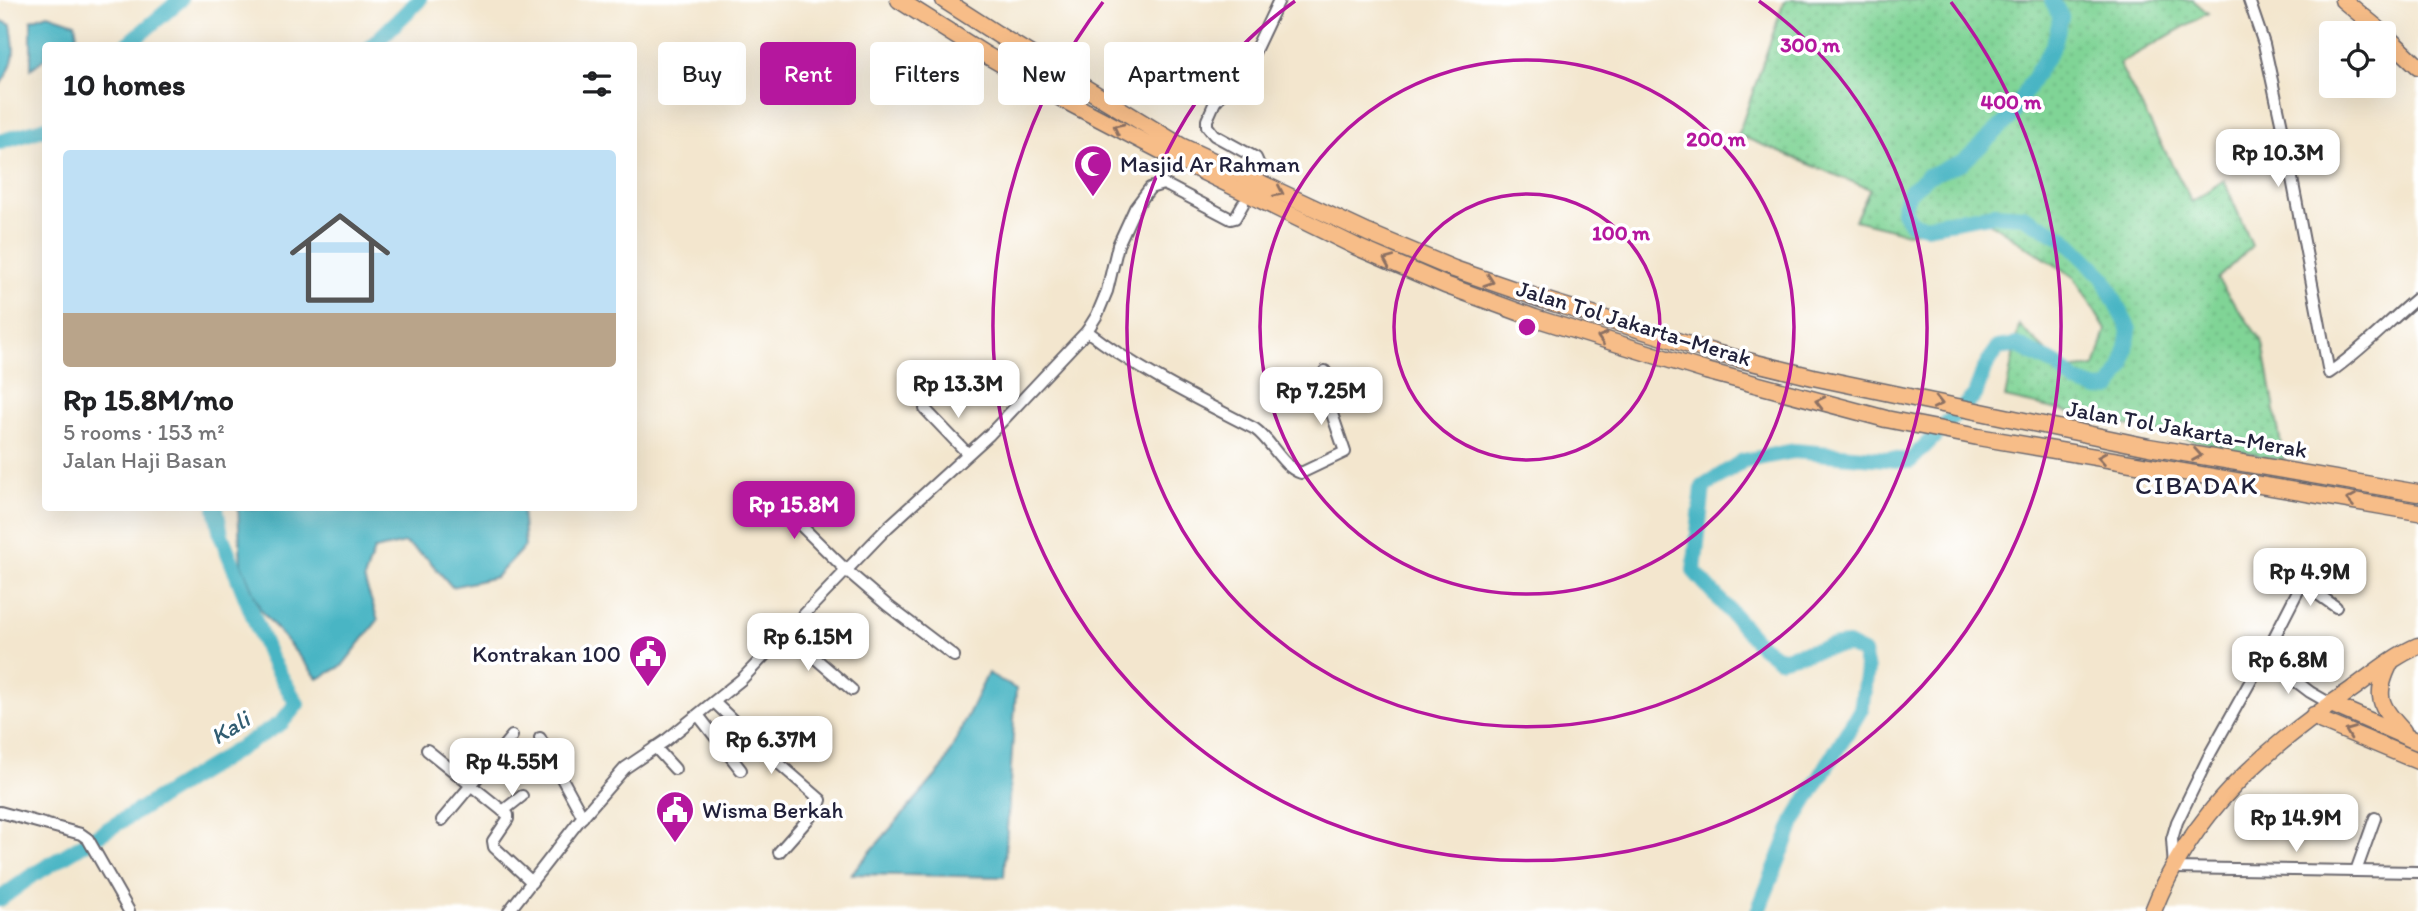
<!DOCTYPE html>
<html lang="en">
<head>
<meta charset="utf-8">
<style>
	body { margin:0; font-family:Itim,sans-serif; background:#f6f6f6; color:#202124; height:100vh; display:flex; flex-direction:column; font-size:26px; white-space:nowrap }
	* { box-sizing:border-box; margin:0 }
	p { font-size:23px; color:#757577 }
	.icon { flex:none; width:38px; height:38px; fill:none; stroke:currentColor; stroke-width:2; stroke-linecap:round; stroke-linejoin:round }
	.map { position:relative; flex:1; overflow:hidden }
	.side { position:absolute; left:42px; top:42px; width:595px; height:469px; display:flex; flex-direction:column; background:#fff; border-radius:7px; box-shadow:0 7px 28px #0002 }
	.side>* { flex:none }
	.top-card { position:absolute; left:658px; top:42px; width:665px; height:63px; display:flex; gap:14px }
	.tools { position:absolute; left:2319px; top:21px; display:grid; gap:14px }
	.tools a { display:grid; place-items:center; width:77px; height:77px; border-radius:7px; background:#fff; box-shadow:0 7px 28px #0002; font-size:35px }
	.price { position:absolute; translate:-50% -60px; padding:0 16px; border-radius:14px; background:#fff; color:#222; font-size:23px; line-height:46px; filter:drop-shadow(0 2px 4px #0008) }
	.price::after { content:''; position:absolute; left:50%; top:42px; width:21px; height:16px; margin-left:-10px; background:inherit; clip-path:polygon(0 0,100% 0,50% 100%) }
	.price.active { background:#b5179e; color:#fff }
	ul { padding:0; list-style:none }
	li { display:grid; align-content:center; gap:14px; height:371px; padding:0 21px }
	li+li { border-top:2px solid #e0e0e0 }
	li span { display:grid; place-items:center; height:217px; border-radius:7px; color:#555 }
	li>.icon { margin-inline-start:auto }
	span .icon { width:126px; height:126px; fill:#fffc; stroke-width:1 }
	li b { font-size:30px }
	h2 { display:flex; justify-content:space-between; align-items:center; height:84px; padding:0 21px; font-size:30px }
	.chip { padding:0 24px; border-radius:7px; background:#fff; box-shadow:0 7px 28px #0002; font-size:24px; line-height:63px }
	.chip.active { background:#b5179e; color:#fff }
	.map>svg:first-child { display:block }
	.grass { fill:url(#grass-dots); stroke:#517b68; stroke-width:2 }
	.water { fill:#48b5c4; stroke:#356c80; stroke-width:2 }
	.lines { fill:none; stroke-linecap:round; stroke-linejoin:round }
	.river { stroke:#48b5c4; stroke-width:16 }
	.minor-casing { stroke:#6b676e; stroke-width:14 }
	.highway-casing { stroke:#6b676e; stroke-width:19 }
	.minor { stroke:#fff; stroke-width:10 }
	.highway { stroke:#f7bd88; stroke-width:16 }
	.oneway { stroke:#8c7062 }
	.ring { fill:none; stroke:#b5179e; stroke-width:3.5 }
	.labels { text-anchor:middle; stroke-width:7; stroke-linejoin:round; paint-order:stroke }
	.poi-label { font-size:23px; fill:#22223b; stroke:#fff; text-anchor:start }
	.street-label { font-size:23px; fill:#22223b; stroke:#fff }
	.water-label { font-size:24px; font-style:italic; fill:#315d72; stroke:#fff }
	.quarter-label { font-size:26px; letter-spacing:2px; fill:#22223b; stroke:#fff }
	.centre { fill:#b5179e; stroke:#fff; stroke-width:3.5 }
	.ring-label { font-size:21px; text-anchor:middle; font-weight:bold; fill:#b5179e; stroke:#fff; stroke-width:7; stroke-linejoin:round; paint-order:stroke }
</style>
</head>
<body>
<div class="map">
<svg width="2418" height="911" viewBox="0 0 2418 911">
	<defs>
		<pattern id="grass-dots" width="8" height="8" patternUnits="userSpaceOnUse" patternTransform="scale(1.75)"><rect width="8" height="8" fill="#80d496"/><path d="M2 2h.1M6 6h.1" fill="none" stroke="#6eb682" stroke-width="1.8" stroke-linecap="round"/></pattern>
	</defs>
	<rect width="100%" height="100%" fill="#fff"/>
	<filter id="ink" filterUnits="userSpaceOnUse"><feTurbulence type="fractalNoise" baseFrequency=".0143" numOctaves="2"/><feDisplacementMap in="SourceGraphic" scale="14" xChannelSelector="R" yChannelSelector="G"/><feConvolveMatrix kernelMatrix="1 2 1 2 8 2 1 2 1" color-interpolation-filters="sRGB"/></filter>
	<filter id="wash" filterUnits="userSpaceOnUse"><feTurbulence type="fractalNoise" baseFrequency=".00686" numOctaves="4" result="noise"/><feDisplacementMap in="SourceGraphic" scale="28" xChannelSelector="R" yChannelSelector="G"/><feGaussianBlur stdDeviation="1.57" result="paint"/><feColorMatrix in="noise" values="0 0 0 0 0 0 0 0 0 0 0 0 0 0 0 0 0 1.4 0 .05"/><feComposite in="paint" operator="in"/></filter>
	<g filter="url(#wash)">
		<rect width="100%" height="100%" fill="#f3e6ce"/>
		<path class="grass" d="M1787,0h406l15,13 -89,51 73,138 32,-22 28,66 -35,33 46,64 21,118 -279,-63 14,-73 47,45 29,-3 11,-37 -32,-53 -90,-58 -77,14 -52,-13 15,-31 -132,-54 46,-133z"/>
		<g class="water">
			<path d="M48,14l27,9 2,12 -14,10 -17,1 -1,12 -14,11v-49z"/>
			<path d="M0,20l11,5c5,28 5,37 -11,60z"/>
			<path d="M238,508h284l3,38 -29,31 -44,10 -25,-29 -22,-15 -31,7 -10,29 14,41 -36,46 -24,13 -58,-70 -19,-45z"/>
			<path d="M988,673l28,16 -12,188 -153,-3 91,-105z"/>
		</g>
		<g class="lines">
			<g class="river">
				<path d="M126,46l54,-46"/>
				<path d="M372,46l47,-46"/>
				<path d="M0,142l46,-14"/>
				<path d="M0,899l30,-22 251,-154 16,-19 -27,-46 -49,-123 -5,-27"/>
				<path d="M1758,911l37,-92 66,-110 6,-39 -4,-17 -15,-8 -19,2 -50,12 -21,-16 -64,-72 9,-84 40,-26 51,-10 116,10 65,-66 8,-23 14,-24 20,-3 40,20 19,17 22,7 12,-1 13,-22 6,-36 -26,-53 -38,-38 -42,-23 -29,-2 -69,12 -15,-4 -7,-12 5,-16 19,-18 36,-14 46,-43 45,-75 7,-27 -9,-17"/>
			</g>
		</g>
	</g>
	<g filter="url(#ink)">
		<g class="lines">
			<defs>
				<g id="minor">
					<path d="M2249,0l15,44 19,87 46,242c32,-22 59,-51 89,-76"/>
					<path d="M1256,176l4,-9 -4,-9 -42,-23 -7,-9v-6l8,-18 37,-45 27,-57"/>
					<path d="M1087,331c52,40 110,68 168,98 17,12 26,37 46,44l44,-21 -18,-53 -2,-28"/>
					<path d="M925,409l42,44"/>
					<path d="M765,490l80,79 42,36 67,51"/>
					<path d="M2336,607l-34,-24 -38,74 -53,95 -34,70 -5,17 2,29 244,4"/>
					<path d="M785,632l67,58"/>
					<path d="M2264,657l46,35 21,12"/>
					<path d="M714,702l54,52 53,46 -3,8 -39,44"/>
					<path d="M698,715l43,55"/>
					<path d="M540,738l43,79"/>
					<path d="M655,747l20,22"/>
					<path d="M427,750l81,65v4l-15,22 1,6 38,35"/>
					<path d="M503,811l19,-15"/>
					<path d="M0,812l81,22 7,5 41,72"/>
					<path d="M442,820l70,-84"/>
					<path d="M2356,871l19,-53"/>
					<path d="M509,911l70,-90 46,-53 40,-27 77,-62 146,-152 101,-92 98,-104 10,-16 10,-24 11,-46 17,-37 15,-20 13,-4 7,3 61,32 4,-1 8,-14"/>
				</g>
				<g id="highway">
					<path d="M899,0l87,55 80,46 109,57 182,89 88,38 90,33 171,53 180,48 92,18 440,75"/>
					<path d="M944,0l56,36 181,110 187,87 86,36 90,31 175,54 94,23 336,70 269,46"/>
					<path d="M2343,0l40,33"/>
					<path d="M2384,34l34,32"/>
					<path d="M2390,663c-16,32 -11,43 13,68"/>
					<path d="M2331,704l87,38"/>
					<path d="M2314,715l8,6 96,40"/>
					<path d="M2153,911c39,-100 112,-162 198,-221 21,-15 43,-34 67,-44"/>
				</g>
			</defs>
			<use href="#minor" class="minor-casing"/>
			<use href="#highway" class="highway-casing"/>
			<use href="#minor" class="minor"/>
			<use href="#highway" class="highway"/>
		</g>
		<defs><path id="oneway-chevron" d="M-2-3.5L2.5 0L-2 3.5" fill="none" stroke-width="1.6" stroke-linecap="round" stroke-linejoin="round" transform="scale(1.75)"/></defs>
		<g class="oneway">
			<use href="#oneway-chevron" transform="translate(1118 128) rotate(-153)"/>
			<use href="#oneway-chevron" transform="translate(1279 192) rotate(25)"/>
			<use href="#oneway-chevron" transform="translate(1388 261) rotate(-157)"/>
			<use href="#oneway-chevron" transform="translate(1489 281) rotate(19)"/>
			<use href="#oneway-chevron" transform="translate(1602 338) rotate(-163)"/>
			<use href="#oneway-chevron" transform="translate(1820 402) rotate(-166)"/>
			<use href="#oneway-chevron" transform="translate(1938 403) rotate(13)"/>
			<use href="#oneway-chevron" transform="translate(2197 455) rotate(10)"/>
			<use href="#oneway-chevron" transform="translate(2102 458) rotate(-170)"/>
			<use href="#oneway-chevron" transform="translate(2351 500) rotate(-170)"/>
			<use href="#oneway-chevron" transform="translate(2350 732) rotate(-158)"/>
		</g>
	</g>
	<g class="ring">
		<circle cx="1527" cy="327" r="133"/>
		<circle cx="1527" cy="327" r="267"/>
		<path d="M1759 1A400 400 0 1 1 1295 1"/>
		<path d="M1951 2A534 534 0 1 1 1103 2"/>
	</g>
	<defs>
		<symbol id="mosque-pin" viewBox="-11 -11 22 30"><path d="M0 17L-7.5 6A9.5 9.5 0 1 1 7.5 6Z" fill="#b5179e" stroke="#fff"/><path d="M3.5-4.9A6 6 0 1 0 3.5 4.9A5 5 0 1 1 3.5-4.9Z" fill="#fff"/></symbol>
		<symbol id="civic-pin" viewBox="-11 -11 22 30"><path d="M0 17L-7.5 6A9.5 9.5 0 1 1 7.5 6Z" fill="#b5179e" stroke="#fff"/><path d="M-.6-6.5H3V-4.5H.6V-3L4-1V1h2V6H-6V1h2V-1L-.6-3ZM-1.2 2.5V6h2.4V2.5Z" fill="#fff"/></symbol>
	</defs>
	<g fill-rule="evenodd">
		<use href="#mosque-pin" x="1071" y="142" width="44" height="60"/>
		<use href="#civic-pin" x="626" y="632" width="44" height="60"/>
		<use href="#civic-pin" x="653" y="788" width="44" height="60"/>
	</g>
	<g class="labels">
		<g class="poi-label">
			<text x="1120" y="172">Masjid Ar Rahman</text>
			<text x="621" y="662" text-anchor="end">Kontrakan 100</text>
			<text x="702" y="818">Wisma Berkah</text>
		</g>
		<g class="street-label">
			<text transform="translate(1634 323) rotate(17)" y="8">Jalan Tol Jakarta–Merak</text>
			<text transform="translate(2187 429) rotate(10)" y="8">Jalan Tol Jakarta–Merak</text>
		</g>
		<g class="water-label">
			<text transform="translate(230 728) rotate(-32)" y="8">Kali</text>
		</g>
		<g class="quarter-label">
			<text x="2197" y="494">CIBADAK</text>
		</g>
	</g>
	<circle cx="1527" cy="327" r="10" class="centre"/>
	<g class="ring-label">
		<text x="1810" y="52">300 m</text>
		<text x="2011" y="109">400 m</text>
		<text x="1716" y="146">200 m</text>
		<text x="1621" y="240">100 m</text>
	</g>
</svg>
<div class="tools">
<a><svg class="icon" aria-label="locate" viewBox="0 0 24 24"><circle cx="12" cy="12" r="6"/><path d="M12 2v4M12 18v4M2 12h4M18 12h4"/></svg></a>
</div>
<b class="price" style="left:2278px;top:189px">Rp 10.3M</b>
<b class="price" style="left:958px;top:420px">Rp 13.3M</b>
<b class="price" style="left:1321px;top:427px">Rp 7.25M</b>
<b class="price active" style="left:794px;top:541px">Rp 15.8M</b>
<b class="price" style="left:2310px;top:608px">Rp 4.9M</b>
<b class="price" style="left:808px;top:673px">Rp 6.15M</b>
<b class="price" style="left:2288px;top:696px">Rp 6.8M</b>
<b class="price" style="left:771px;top:776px">Rp 6.37M</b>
<b class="price" style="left:512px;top:798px">Rp 4.55M</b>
<b class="price" style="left:2296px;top:854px">Rp 14.9M</b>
<div class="top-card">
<a class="chip">Buy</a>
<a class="chip active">Rent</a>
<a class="chip">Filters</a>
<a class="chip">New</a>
<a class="chip">Apartment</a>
</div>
<section class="side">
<h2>10 homes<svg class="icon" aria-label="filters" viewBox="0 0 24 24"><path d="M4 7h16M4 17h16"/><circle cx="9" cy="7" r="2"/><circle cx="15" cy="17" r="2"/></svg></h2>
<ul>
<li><span style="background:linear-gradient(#bfe0f5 75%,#b9a48a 0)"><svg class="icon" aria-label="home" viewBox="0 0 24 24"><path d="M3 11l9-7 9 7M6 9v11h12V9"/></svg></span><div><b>Rp 15.8M/mo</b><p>5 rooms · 153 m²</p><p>Jalan Haji Basan</p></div></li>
</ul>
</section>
</div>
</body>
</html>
